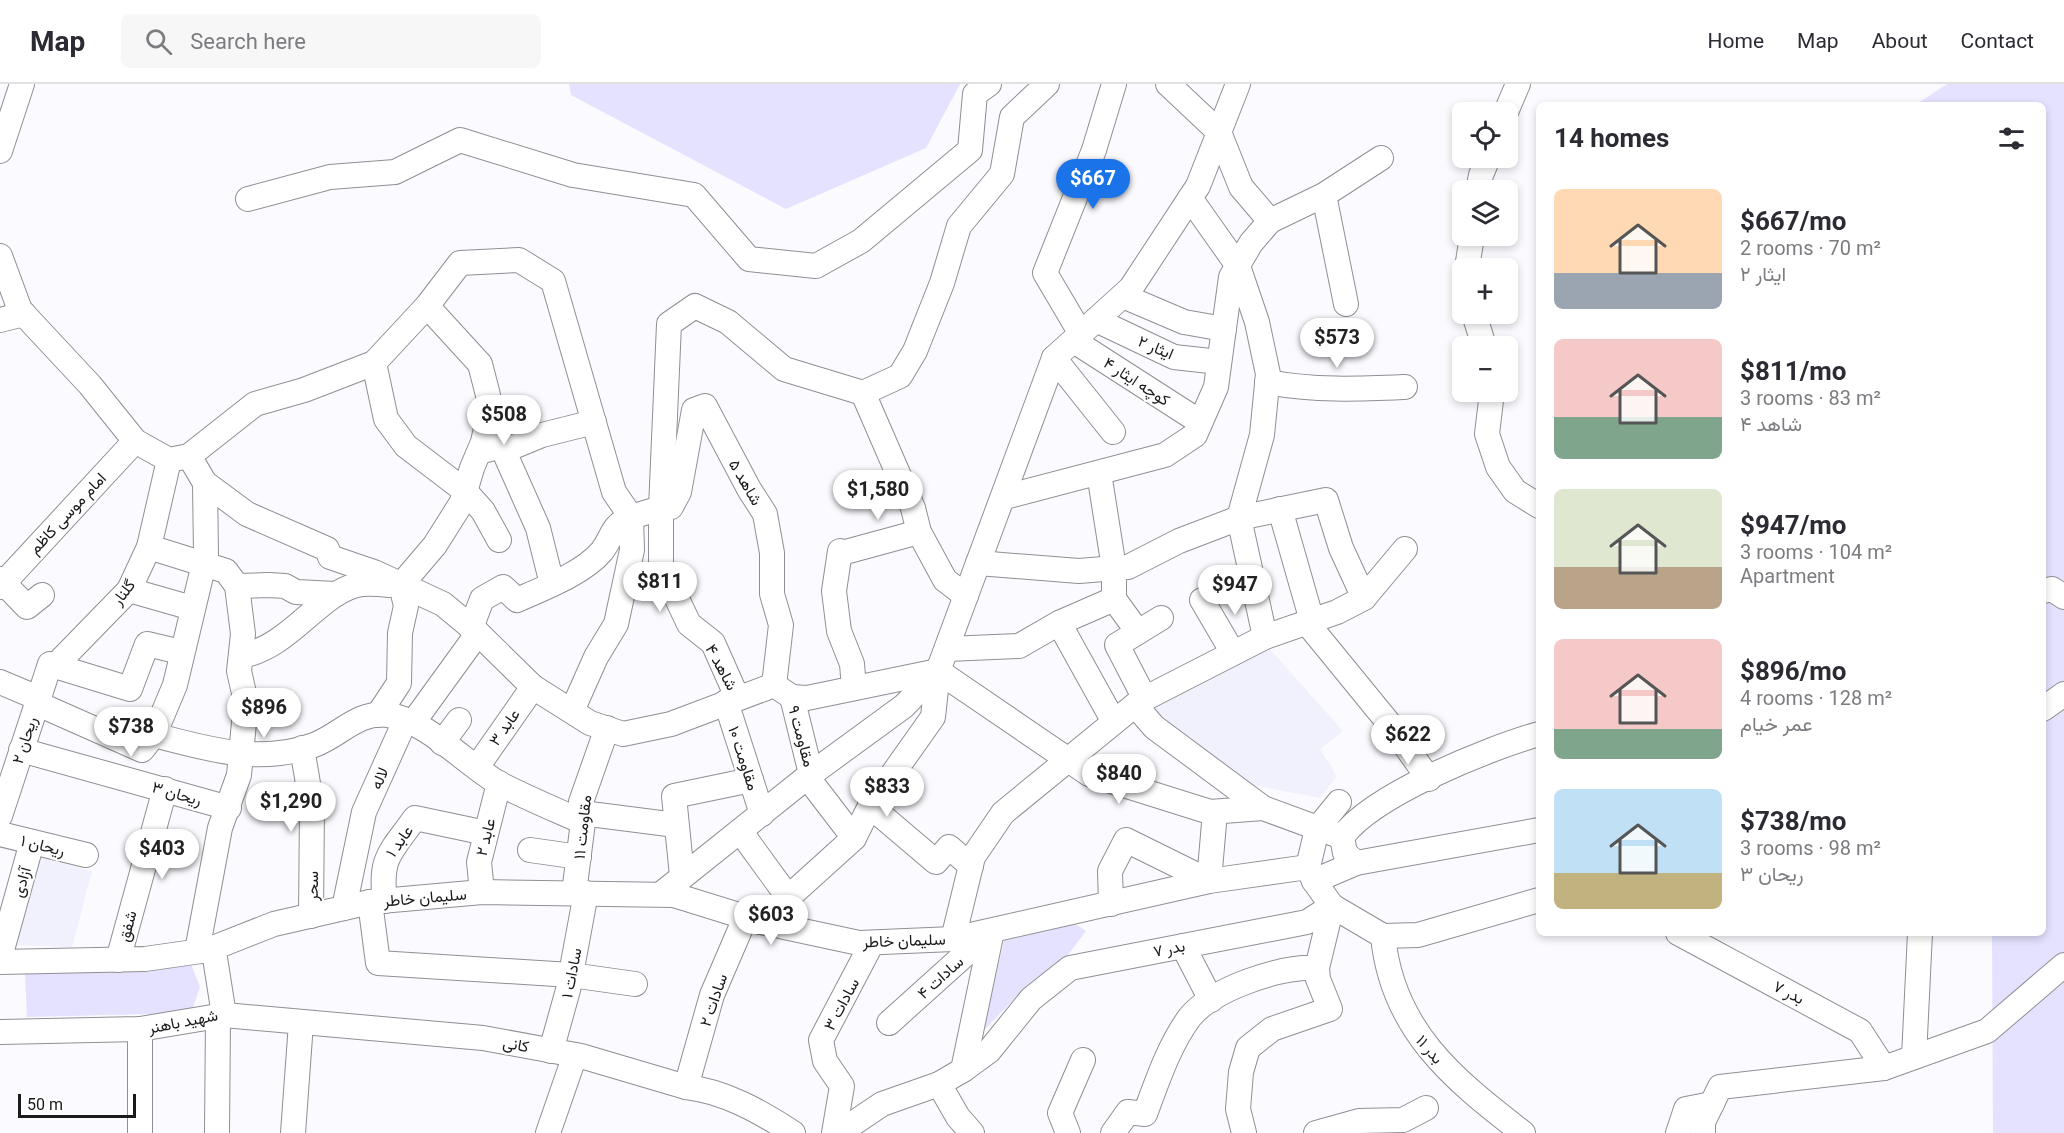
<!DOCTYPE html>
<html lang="en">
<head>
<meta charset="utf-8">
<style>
	body { margin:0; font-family:Roboto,Vazirmatn,sans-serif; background:#f7f7f7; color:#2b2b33; height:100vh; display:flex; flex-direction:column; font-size:22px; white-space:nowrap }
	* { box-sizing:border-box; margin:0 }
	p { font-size:20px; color:#7c7c81 }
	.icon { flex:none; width:33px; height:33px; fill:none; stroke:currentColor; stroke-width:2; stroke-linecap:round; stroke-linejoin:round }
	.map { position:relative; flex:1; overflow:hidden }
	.sheet { position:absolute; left:1536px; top:18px; width:510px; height:834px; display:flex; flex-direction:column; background:#fff; border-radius:9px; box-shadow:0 3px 9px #0003 }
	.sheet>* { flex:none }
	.buttons { position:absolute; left:1452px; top:18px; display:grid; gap:12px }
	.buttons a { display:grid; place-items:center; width:66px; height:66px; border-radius:9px; background:#fff; box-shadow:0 3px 9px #0003; font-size:30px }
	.scale { position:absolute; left:18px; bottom:15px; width:118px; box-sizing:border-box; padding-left:6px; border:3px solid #1a1a1c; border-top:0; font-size:16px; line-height:21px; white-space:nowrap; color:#1a1a1c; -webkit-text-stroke:4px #fff; paint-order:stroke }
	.price { position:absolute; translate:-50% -51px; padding:0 14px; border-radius:21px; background:#fff; color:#222; font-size:20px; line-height:39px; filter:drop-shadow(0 2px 3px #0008) }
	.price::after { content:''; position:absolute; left:50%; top:36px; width:18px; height:14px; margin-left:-9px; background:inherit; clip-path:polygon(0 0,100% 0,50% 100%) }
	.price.on { background:#1a73e8; color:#fff }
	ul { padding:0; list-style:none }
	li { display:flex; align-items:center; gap:18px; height:150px; padding:0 18px }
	li span { display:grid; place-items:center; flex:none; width:168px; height:120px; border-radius:9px; color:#555 }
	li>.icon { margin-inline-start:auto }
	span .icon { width:72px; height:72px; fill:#fffc; stroke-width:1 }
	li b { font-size:26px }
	h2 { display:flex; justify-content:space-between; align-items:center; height:72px; padding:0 18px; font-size:26px }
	header { display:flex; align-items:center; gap:36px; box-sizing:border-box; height:84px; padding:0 30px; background:#fff; border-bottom:2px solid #e1e1e2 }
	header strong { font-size:28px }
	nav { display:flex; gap:33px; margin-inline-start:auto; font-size:21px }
	.search { width:420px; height:54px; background:#f7f7f7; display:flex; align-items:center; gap:15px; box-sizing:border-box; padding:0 21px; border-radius:9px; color:#7c7c81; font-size:22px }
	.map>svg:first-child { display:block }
	.built { fill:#f1f0fd }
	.green { fill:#e4e2fe }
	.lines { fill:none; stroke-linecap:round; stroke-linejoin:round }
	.minor-casing { stroke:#8f8f94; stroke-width:26 }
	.minor { stroke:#fff; stroke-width:24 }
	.labels { text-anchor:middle; stroke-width:4.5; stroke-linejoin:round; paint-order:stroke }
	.street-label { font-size:16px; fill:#1a1a1c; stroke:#fff }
</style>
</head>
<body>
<header>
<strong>Map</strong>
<div class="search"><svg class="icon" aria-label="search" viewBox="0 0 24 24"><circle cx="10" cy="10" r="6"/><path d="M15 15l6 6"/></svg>Search here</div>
<nav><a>Home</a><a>Map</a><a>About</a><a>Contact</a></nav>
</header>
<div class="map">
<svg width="2064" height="1049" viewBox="0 0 2064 1049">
	<rect width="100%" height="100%" fill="#fafaff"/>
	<g class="built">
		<path d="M1267,562l76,85 -23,18 17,27 -17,22 -62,-12 -15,2 -98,-80z"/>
		<path d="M35,772l57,15 -20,76 -58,-2z"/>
	</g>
	<g class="green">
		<path d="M569,0h391l-34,64 -140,61 -215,-114z"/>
		<path d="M1947,0h117v1049h-71l-1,-200h51v-828h-128z"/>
		<path d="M1075,840l11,7 -19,25 -38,28 -46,47 21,-90z"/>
		<path d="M191,880l9,23 -8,23 -41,4 -124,3 -2,-43 83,-7z"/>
	</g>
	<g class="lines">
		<defs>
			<g id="minor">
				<path d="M1168,0l51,48 22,55 29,34"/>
				<path d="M1506,28l12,-28"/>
				<path d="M0,67l22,-67"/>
				<path d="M1478,106l3,-15 7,-17"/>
				<path d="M1324,111l22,109"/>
				<path d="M1190,114l48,68 19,56 11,52 -6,61 -23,83 26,119"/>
				<path d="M248,115l82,-22 65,-5 65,-32 113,35 121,20 55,64 67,7 45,-25 109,-91 5,-56 14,-10"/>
				<path d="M0,172l20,54 70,75 45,56 34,19 20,-4 66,-52 49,-14 70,-27 53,-57 33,-43 59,-3 34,21 61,211 17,25 30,-9 8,-184 26,-18 33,16 56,47 79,24 37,-17 15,-25 27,-68 17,-57 43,-52 10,-57 35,-33"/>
				<path d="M1467,184l5,-32"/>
				<path d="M1123,212l61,26 40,7"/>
				<path d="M1474,230l10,32"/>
				<path d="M0,236l24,-6"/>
				<path d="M1096,236l78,37 45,5"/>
				<path d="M1081,250l-36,-61 49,-123 20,-66"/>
				<path d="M1074,257l126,81"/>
				<path d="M1054,274l59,74"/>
				<path d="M374,279l12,56 20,27 59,45 18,20 16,29"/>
				<path d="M1267,298c47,9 91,7 138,5"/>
				<path d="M1492,308l-5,42 11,33 17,24 24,15"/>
				<path d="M863,309l50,115 6,24 26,48 21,16"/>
				<path d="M502,363l36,81 14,56"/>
				<path d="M487,366l11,-3h15l29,-12 52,-13"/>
				<path d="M189,372l16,27 42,31 80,35 3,8 44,15 69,32 35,29 55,54 57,36 33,11 48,-10 103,-39 18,12 15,1 131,-27 151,103 121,38 53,-4 79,29"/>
				<path d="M1099,389l15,95v31l24,33"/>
				<path d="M1005,413l160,-42 30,-20 21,-48 15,-110 20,-34 19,-22 54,-26 57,-37"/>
				<path d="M1280,425l32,112"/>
				<path d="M149,463l77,24 11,15 6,48 -4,37 7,31 -7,73 -19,53 -23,123"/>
				<path d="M840,467l-6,40 5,40 13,33 2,24"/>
				<path d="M849,467l70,-19"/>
				<path d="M978,479l101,8 49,-4 51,-26 60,-23 87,-18 15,48 23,50"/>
				<path d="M0,495l27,28 15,-12"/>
				<path d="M401,501l34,-40 27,-43 10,-34 11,-26 5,-23v-24l-8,-31 -53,-58"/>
				<path d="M237,502l32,-1 16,1 11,6 40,2"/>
				<path d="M0,503l135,-146"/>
				<path d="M129,506l63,18"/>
				<path d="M2043,507l9,-2 12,8"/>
				<path d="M1202,516l31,53"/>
				<path d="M1059,539l55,99"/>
				<path d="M1307,539l85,104 37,52"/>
				<path d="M471,544l11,-29 21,-12 14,13c25,-11 67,-27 85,-49 12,-16 8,-24 29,-34l1,33 -16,74 -20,33 -24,54"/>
				<path d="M947,565l72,-3 40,-23 55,-24"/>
				<path d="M241,572c51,-9 80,-67 121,-72 9,-1 19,0 28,1"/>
				<path d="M55,582l75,23 17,-45 34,8"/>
				<path d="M0,598l38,16 7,9 97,43 12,-15 21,-50 31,-130 -1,-72"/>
				<path d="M737,613l-24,-54 -24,-19 -28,-59v-57l10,-1 8,-15 15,-82 11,-4 44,83 16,25 7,39v41l9,31 -7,60"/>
				<path d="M792,613l19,77"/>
				<path d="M1145,615l-28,-54 44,-27"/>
				<path d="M726,618l36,112"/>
				<path d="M1135,621l19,22 109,81"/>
				<path d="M2043,625l21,-15"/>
				<path d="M378,631l21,-32 1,-50 6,-27 -5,-21"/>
				<path d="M412,640l66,-91"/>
				<path d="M1539,650c-50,14 -167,61 -197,103l3,16 11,10 183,-33"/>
				<path d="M154,651c54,14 105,30 160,10 27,-10 43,-34 74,-30 37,4 80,51 112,69 27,14 56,26 83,38"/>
				<path d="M442,659l17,-23"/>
				<path d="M302,664l10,59 -1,109"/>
				<path d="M21,666l208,58"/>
				<path d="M477,683l56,-80"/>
				<path d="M808,694l46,60"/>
				<path d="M870,722l66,56 13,-15 22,19"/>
				<path d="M582,729l94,12"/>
				<path d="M0,732l50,-152 5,2 74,-76 20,-43 20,-87"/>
				<path d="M740,747l48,66"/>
				<path d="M0,750l86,21"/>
				<path d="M530,766l49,7"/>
				<path d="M1308,783l9,-38 22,-27"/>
				<path d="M682,792l-8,-80 77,-16"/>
				<path d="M1314,797l42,-18"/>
				<path d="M482,808l-3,-30 20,-79"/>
				<path d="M574,809l9,-71 -2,-20 26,-74"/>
				<path d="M661,810l150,-120 93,-68 34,-35 116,-313 77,-70 67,-102 40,-102"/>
				<path d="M385,817c-6,-44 6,-49 30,-83l71,15"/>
				<path d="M370,818l8,61 193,12 64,9"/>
				<path d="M1111,820l-1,-33 16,-31 83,41 6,-69"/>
				<path d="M344,824l20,-96 41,-91"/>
				<path d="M761,838l93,-84 16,-32 63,-89 5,-46"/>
				<path d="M1678,849l182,98 24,37"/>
				<path d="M1383,852c9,94 70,143 140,197"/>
				<path d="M953,855l20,-82 30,-44 137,-112 125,-64 72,-25 27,-14 41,-49"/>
				<path d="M1183,862l28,54"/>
				<path d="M208,866l66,-26 96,-22 112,-10 192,3 87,27 98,21 94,-4 256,-58 99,-14 6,14 18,25 -15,62c-36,-2 -103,20 -127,49 -21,28 -33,65 -45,97l-17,-2 -15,21"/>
				<path d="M0,873l32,-115"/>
				<path d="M118,876l47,-171"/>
				<path d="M0,878l145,-3 63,-9 7,8 9,57 -84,14 -140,3"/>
				<path d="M224,931l259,23 98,18 105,31c38,4 75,25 107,46"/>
				<path d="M889,939l101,-91"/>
				<path d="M551,967l17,-61 18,-97"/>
				<path d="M1914,973l6,-124"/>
				<path d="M963,986l29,-139"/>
				<path d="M939,1000l19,33 14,16"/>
				<path d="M686,1003l26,-92 34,-79"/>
				<path d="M140,1049v-104"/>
				<path d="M217,1049l1,-117"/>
				<path d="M293,1049l8,-110"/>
				<path d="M548,1049l27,-78"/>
				<path d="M834,1049l8,-47 -17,-25 -4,-21 51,-97"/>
				<path d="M839,1049l43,-29 57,-20 24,-14 26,-19 42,-52 39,-31 237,-46 25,-16 51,30 35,-1 121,-35"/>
				<path d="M1068,1049l-8,-20 23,-53"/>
				<path d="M1244,1049l-6,-24 3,-37 7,-24 24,-19 58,-20 -12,-30 -1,-11"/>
				<path d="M1316,1049l43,-12 44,-1 23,-12"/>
				<path d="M1678,1049l8,-24 26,-5"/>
				<path d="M1703,1049v-11l17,-35 164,-19 103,-37 77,-66"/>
			</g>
		</defs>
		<use href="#minor" class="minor-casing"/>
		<use href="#minor" class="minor"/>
	</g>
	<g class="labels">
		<g class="street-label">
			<text transform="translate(1156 263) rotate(23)" y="6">ایثار ۲</text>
			<text transform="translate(1137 297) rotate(33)" y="6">کوچه ایثار ۴</text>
			<text transform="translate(746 398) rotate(60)" y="6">شاهد ۵</text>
			<text transform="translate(67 429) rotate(-47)" y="6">امام موسی کاظم</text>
			<text transform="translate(123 508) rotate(-53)" y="6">گلنار</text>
			<text transform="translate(722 583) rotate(62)" y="6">شاهد ۴</text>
			<text transform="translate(504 643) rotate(-55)" y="6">عابد ۳</text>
			<text transform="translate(802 652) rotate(75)" y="6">مقاومت ۹</text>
			<text transform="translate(24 656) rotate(-72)" y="6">ریحان ۲</text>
			<text transform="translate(744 674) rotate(72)" y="6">مقاومت ۱۰</text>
			<text transform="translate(379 694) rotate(-66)" y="6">لاله</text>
			<text transform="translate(177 709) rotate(16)" y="6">ریحان ۳</text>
			<text transform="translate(582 743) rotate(-84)" y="6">مقاومت ۱۱</text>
			<text transform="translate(485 753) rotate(-76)" y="6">عابد ۲</text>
			<text transform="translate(399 757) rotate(-55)" y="6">عابد ۱</text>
			<text transform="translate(43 761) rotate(14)" y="6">ریحان ۱</text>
			<text transform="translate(21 798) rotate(-74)" y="6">آزادی</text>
			<text transform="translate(312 802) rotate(-89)" y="6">سحر</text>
			<text transform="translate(425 813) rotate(-5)" y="6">سلیمان خاطر</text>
			<text transform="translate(127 842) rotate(-75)" y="6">شفق</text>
			<text transform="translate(904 856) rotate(-2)" y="6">سلیمان خاطر</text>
			<text transform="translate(1169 864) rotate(-11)" y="6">بدر ۷</text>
			<text transform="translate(571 889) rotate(-79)" y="6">سادات ۱</text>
			<text transform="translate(940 893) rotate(-42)" y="6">سادات ۴</text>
			<text transform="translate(1789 908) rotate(28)" y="6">بدر ۷</text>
			<text transform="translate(713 916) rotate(-71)" y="6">سادات ۲</text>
			<text transform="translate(841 920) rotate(-62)" y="6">سادات ۳</text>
			<text transform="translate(183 937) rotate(-11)" y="6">شهید باهنر</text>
			<text transform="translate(516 960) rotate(11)" y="6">کانی</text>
			<text transform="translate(1430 965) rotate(49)" y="6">بدر ۱۱</text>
		</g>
	</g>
</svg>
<div class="buttons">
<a><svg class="icon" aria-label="locate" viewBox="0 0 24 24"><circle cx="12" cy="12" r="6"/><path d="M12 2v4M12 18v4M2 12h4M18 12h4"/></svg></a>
<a><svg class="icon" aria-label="layers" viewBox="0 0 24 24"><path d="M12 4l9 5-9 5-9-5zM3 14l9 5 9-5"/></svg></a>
<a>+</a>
<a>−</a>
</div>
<div class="scale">50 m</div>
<b class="price on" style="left:1093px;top:126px">$667</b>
<b class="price" style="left:1337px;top:285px">$573</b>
<b class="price" style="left:504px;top:362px">$508</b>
<b class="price" style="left:878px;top:437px">$1,580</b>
<b class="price" style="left:660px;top:529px">$811</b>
<b class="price" style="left:1235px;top:532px">$947</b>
<b class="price" style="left:264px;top:655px">$896</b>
<b class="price" style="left:131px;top:674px">$738</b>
<b class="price" style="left:1408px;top:682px">$622</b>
<b class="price" style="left:1119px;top:721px">$840</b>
<b class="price" style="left:887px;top:734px">$833</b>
<b class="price" style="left:291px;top:749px">$1,290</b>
<b class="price" style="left:162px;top:796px">$403</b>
<b class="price" style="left:771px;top:862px">$603</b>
<section class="sheet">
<h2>14 homes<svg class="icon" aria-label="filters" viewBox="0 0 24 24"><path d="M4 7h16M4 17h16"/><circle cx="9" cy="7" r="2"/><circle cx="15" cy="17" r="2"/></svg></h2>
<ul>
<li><span style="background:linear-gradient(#ffd9b3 70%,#9aa5b1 0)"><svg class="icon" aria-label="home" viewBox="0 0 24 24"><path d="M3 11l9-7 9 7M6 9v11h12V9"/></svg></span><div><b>$667/mo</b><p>2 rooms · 70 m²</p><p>ایثار ۲</p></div></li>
<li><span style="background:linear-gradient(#f6c9c9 65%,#7fa58c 0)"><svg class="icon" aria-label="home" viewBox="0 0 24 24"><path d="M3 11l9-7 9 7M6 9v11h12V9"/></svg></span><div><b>$811/mo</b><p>3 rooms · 83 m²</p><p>شاهد ۴</p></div></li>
<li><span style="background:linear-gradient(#dfe7d0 65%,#b9a48a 0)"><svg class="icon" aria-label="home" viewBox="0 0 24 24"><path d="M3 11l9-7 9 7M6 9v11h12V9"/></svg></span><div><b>$947/mo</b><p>3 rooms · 104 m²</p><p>Apartment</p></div></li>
<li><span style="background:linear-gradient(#f6c9c9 75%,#7fa58c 0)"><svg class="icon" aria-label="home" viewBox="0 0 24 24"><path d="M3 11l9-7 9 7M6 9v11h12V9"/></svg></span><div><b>$896/mo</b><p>4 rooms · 128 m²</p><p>عمر خیام</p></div></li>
<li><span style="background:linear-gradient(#bfe0f5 70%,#c2b280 0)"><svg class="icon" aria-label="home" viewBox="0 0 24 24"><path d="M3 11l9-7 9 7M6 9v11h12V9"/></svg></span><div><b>$738/mo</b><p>3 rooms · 98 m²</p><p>ریحان ۳</p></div></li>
</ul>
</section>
</div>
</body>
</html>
